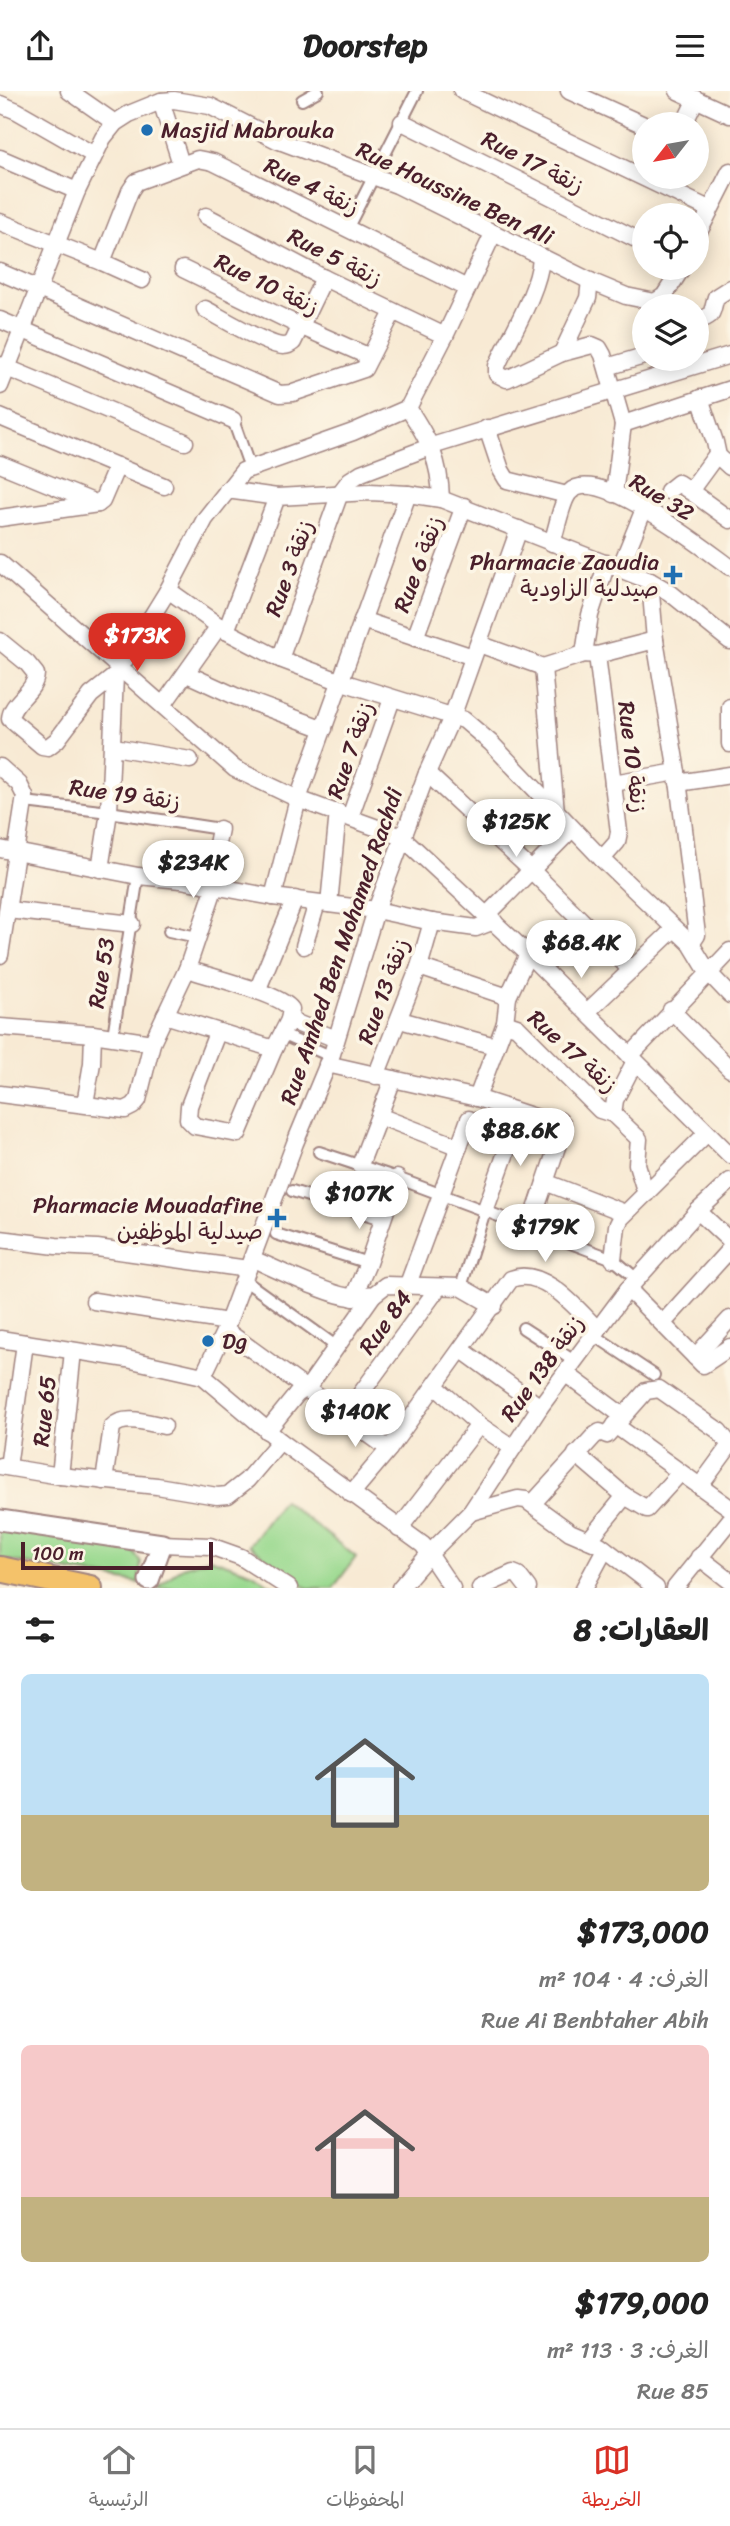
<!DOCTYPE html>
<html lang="ar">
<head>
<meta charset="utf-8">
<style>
	body { margin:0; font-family:Sriracha,"Playpen Sans Arabic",sans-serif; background:#f2f2f2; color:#222; direction:rtl; height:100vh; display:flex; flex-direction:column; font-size:26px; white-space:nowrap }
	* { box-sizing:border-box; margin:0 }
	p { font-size:23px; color:#767676 }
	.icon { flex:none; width:38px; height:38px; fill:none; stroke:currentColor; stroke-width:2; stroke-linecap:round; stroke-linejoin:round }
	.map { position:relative; height:1497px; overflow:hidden; direction:ltr }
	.side { display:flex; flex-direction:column; background:#fff; flex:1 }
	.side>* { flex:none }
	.needle { width:46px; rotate:239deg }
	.tools { position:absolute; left:632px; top:21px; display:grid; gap:14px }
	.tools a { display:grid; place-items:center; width:77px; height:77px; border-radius:50%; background:#fff; box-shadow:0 4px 18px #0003; font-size:35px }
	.scale { position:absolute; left:21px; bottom:18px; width:192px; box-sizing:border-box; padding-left:7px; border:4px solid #4a1f2b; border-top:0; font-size:19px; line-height:24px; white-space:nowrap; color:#4a1f2b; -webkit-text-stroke:5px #fcf5e5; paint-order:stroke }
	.price { position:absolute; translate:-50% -60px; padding:0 16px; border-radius:24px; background:#fff; color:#222; font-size:23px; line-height:46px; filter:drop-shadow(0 2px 4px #0008) }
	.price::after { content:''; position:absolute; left:50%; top:42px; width:21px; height:16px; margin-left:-10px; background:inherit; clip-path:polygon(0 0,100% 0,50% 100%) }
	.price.on { background:#d93025; color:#fff }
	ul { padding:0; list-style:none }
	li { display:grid; align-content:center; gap:14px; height:371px; padding:0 21px }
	li span { display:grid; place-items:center; height:217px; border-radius:10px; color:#555 }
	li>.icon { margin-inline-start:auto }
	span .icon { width:126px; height:126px; fill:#fffc; stroke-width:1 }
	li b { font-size:30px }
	h2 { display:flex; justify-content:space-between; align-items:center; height:84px; padding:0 21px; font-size:30px }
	header { display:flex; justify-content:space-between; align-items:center; height:91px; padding:0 21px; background:#fff; font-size:32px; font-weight:700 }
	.tab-bar { display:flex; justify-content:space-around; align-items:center; height:98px; border-top:2px solid #e0e0e0; background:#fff; font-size:19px; color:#767676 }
	.tab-bar a { display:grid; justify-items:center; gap:4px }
	.tab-bar .on { color:#d93025 }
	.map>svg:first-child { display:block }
	.grass { fill:#9ad98f; stroke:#727c5d; stroke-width:2 }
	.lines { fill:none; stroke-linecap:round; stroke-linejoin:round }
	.pedestrian-casing { stroke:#a18480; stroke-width:14 }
	.minor-casing { stroke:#a18480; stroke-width:19 }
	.tertiary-casing { stroke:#a18480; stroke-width:23 }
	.trunk-casing { stroke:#a18480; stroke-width:28 }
	.pedestrian { stroke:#fff; stroke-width:10 }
	.minor { stroke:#fff; stroke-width:16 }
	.tertiary { stroke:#fff; stroke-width:19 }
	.trunk { stroke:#f4c26a; stroke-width:24 }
	.poi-dot { fill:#1f6fb2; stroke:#fcf5e5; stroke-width:2.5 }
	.labels { text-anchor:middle; stroke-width:7; stroke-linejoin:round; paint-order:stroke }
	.poi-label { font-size:23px; fill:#4a1f2b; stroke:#fcf5e5; text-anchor:start }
	.street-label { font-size:23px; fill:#4a1f2b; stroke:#fcf5e5 }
</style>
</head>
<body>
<header><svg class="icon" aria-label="menu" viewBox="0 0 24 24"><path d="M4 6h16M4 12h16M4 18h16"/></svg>Doorstep<svg class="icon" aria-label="share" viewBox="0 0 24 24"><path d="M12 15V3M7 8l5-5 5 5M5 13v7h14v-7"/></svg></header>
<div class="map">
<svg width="730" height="1497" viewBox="0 0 730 1497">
	<rect width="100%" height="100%" fill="#fcf5e5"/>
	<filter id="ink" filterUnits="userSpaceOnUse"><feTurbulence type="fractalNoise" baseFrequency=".0143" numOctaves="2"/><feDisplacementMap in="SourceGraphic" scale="14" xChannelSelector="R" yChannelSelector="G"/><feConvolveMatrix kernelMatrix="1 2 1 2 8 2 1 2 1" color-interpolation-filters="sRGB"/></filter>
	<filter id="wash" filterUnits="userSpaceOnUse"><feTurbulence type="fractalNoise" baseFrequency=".00686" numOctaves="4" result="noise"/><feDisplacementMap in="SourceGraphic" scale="28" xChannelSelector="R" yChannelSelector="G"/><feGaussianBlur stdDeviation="1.57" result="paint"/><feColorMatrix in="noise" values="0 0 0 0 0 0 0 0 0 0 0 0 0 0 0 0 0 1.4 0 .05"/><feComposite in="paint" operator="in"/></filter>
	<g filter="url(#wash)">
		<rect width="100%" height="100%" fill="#f8ead4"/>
		<g class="grass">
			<path d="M283,1409l73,57 -23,31h-26l-58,-43z"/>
			<path d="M0,1436l131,21 10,14 -2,21 -139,-24z"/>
			<path d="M210,1467l43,15 22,15h-118l25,-21z"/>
		</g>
	</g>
	<g filter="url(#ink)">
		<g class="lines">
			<defs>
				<g id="pedestrian">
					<path d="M302,9l16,-9"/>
					<path d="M347,138l70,-138"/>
					<path d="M233,329l17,48"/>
					<path d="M25,711l84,10 111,17"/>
					<path d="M169,840l28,6"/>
					<path d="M281,943l49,22"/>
					<path d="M113,945l25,-160"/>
					<path d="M319,1061l78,26 216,81 24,20"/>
					<path d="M292,1100l90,28"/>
					<path d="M276,1143l92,29"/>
					<path d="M244,1189l93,67"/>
					<path d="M461,1196l24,-76"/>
					<path d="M523,1237l51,33"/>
					<path d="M594,1244l60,40"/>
				</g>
				<g id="minor">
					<path d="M69,0l46,32"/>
					<path d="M462,0l247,118"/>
					<path d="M569,0l75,34"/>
					<path d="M678,0l52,24"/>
					<path d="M161,10l20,63"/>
					<path d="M0,13l17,7 77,44"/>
					<path d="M402,31l242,121"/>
					<path d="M684,33l12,-25"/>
					<path d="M0,67l77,33"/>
					<path d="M206,125l118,62 121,58"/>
					<path d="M0,131l102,40 40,18"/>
					<path d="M696,147l34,-67"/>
					<path d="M541,168c-3,34 -30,75 -44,107v8l10,5 55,-26 30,-8 7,3 4,7 20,69 -9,70"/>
					<path d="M102,171l28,-71 6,-9 62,-23 15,3 254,126"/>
					<path d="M183,178l117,57 70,31"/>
					<path d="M0,181l280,122 13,-1 71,-24 29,-57"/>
					<path d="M655,211l9,-6 18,-28"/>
					<path d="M205,218c17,9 61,36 78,37 5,0 6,-1 10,-4l31,-64"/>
					<path d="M0,229l233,100"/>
					<path d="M696,231c20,-8 14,-7 20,-25l14,-9"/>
					<path d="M562,262l26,-55 2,-17"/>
					<path d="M0,274l185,77"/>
					<path d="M607,276l37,-11"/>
					<path d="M0,295l77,-195 26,-53 12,-15 14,-9 32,-13 13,-1 36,6 67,34 120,45 193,96 36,15 29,6"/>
					<path d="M700,307l15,44 3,14 12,11"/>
					<path d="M408,317c21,32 32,52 33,91"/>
					<path d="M0,326l164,69"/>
					<path d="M623,333l107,-35"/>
					<path d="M487,337l14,42 6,10 60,15"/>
					<path d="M0,373l98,40"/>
					<path d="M227,399l50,7 93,-5 38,2 33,5 209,82 19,11 61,49"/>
					<path d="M668,400l10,-8 12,8 27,-37"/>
					<path d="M690,400l40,29"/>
					<path d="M0,427l98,-14 4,-3 15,-35"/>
					<path d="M552,452c4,-11 10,-44 18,-51 27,-28 135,57 160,75"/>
					<path d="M0,472l235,206 63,30 104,38 126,117 202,201"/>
					<path d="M620,477l24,-59"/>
					<path d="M650,490l5,59 22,132 20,163 -6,9"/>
					<path d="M168,499l58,41 54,28 59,22 125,39 27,23 111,116 89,85 17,28 22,23"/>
					<path d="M362,529l111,37"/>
					<path d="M226,540l51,-134"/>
					<path d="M415,547l49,-132"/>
					<path d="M0,550l27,22 9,11c-1,19 -25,27 -26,45l32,27 6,1 9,-7 34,-45 24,-19"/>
					<path d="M479,553l64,23 41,-13 13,1 58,-15"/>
					<path d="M584,563l6,-39 17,-52"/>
					<path d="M597,564l22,177 -2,10 -15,17"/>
					<path d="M280,568l60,-166 10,-13 11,-7 71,-27 298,-91"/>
					<path d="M543,576l13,145"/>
					<path d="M187,583l48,22 89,33"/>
					<path d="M163,614l56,-79"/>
					<path d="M730,616v37"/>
					<path d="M114,656l76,13"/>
					<path d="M0,676l19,17 6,12 -25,159"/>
					<path d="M427,682l104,97 100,100"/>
					<path d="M613,692l64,-11"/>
					<path d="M678,692l52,-8"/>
					<path d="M350,726l42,-118"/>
					<path d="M0,758l138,27 43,4 92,17 103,13 56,12 44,6 18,-7"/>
					<path d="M100,778l9,-57 6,-136 53,-86 37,-71 38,-48 110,-39 55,-24 37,-72 48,-102"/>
					<path d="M209,793l11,-55"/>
					<path d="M273,806l25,-98 110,-305"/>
					<path d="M329,813l9,-92"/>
					<path d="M8,819l124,14"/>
					<path d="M487,824l85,-86"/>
					<path d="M304,855l13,-43"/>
					<path d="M419,876l89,30"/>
					<path d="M187,878c21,7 94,25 104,40l-2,11"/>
					<path d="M257,900l38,-92"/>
					<path d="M671,919l59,59"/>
					<path d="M587,921l87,-83"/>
					<path d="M165,924l109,34"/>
					<path d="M400,929l95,26"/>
					<path d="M505,932l12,4 83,83 13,4 26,25 -2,25 9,30"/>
					<path d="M0,936l93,7 59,9"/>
					<path d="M217,942l-28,73 -1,13 7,7 43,8 36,-85 15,-29 47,19"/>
					<path d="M630,965l100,-105"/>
					<path d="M327,973l150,34 67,22h15l4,4v5l-33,98"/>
					<path d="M376,985l43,-109 13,-45"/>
					<path d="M0,1003l125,16 8,-4 5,-6 14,-57 35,-74 28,-83"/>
					<path d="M477,1007l28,-75 3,-26 20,-43"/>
					<path d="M85,1013l7,-41 1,-29"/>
					<path d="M613,1023l2,-14 20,-39"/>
					<path d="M379,1025l80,31"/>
					<path d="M360,1074l33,-86"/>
					<path d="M545,1091l80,31"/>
					<path d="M485,1120l35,-97"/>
					<path d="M698,1120l32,30"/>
					<path d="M0,1148l56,7 41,2 151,21"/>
					<path d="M253,1168c21,9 79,38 99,38 8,1 12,-4 21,-2l13,-10 75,2 33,19"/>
					<path d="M613,1168l4,-33 4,-8 86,-85"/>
					<path d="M408,1193l61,-165"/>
					<path d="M628,1198l75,76 27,-18"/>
					<path d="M353,1207l15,-35 29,-85"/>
					<path d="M94,1210l134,21"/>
					<path d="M663,1232l67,-74"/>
					<path d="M225,1239l164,119"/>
					<path d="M0,1248l127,20 76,17 77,65 143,104 29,43"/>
					<path d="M462,1259l78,57"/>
					<path d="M695,1266l35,-38"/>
					<path d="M565,1282l58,43"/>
					<path d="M203,1285l22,-46 70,-187 37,-89 44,-144 51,-137 25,-56 67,-188"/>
					<path d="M435,1295l44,39 34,23"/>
					<path d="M343,1327l95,-130"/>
					<path d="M615,1334l115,83"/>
					<path d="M267,1340l30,-37 12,-8 64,-91"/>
					<path d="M576,1363l49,42"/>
					<path d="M0,1375l60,10 97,10 60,10 11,-1 19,-15 33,-39"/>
					<path d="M8,1376l17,-124"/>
					<path d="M60,1385l13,-125"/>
					<path d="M104,1390l8,-54c11,-13 37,-4 52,-1"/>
					<path d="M351,1403l38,-45 122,-170c32,-13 67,31 87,51"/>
					<path d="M533,1412l61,-67 6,-4 7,3 39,-44 13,-2 60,42 11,14 -30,41"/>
					<path d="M471,1421l47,-13 8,1 44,32 30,13 56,43"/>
					<path d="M399,1438l80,-104"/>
					<path d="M589,1449l36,-44 22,13 33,-36"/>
					<path d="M162,1453l48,2 31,11 48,31"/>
					<path d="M699,1466l31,24"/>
					<path d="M400,1497l30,-35 41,-41 69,-105 88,-118 70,-78 32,-30"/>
					<path d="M480,1497l33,-15 5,2 10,13"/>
					<path d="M584,1497l21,-39"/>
					<path d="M675,1497l55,-68"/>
				</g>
				<path id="tertiary" d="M0,1429l162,24 -13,36"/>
				<path id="trunk" d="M0,1478l90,19"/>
			</defs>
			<use href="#pedestrian" class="pedestrian-casing"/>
			<use href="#minor" class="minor-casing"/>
			<use href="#tertiary" class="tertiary-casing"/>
			<use href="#trunk" class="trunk-casing"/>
			<use href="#pedestrian" class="pedestrian"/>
			<use href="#minor" class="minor"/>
			<use href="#tertiary" class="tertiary"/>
			<use href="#trunk" class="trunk"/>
		</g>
	</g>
	<g class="poi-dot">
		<circle cx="147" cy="39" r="7"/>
		<path d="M669.5 473.5h7v7h7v7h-7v7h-7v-7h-7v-7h7z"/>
		<path d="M273.5 1116.5h7v7h7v7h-7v7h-7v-7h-7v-7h7z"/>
		<circle cx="208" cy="1250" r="7"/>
	</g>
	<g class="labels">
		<g class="poi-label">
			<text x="161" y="47">Masjid Mabrouka</text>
			<text x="659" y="479" text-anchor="end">Pharmacie Zaoudia<tspan x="659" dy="26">صيدلية الزاودية</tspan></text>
			<text x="263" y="1122" text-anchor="end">Pharmacie Mouadafine<tspan x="263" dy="26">صيدلية الموظفين</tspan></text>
			<text x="222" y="1258">Dg</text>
		</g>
		<g class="street-label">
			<text transform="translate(533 71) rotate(27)" y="8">Rue 17 زنقة</text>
			<text transform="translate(312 95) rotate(26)" y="8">Rue 4 زنقة</text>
			<text transform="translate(455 102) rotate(25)" y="8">Rue Houssine Ben Ali</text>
			<text transform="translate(335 166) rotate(27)" y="8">Rue 5 زنقة</text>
			<text transform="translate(267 193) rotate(26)" y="8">Rue 10 زنقة</text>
			<text transform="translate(662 406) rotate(31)" y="8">Rue 32</text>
			<text transform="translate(418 473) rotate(-69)" y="8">Rue 6 زنقة</text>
			<text transform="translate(289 477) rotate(-70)" y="8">Rue 3 زنقة</text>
			<text transform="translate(350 659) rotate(-71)" y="8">Rue 7 زنقة</text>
			<text transform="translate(633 666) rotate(83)" y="8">Rue 10 زنقة</text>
			<text transform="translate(125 703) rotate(8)" y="8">Rue 19 زنقة</text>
			<text transform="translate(341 855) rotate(-71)" y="8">Rue Amhed Ben Mohamed Rachdi</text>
			<text transform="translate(101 882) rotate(-81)" y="8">Rue 53</text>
			<text transform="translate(383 900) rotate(-70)" y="8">Rue 13 زنقة</text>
			<text transform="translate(573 960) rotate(42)" y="8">Rue 17 زنقة</text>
			<text transform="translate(385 1231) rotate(-54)" y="8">Rue 84</text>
			<text transform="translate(542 1277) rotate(-54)" y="8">Rue 138 زنقة</text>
			<text transform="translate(44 1320) rotate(-84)" y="8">Rue 65</text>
		</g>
	</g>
</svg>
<div class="tools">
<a><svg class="needle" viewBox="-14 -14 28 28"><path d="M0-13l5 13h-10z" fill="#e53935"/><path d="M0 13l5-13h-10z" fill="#767676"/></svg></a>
<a><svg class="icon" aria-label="locate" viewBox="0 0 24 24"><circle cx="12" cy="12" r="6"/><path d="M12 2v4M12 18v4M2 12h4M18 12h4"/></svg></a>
<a><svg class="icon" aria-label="layers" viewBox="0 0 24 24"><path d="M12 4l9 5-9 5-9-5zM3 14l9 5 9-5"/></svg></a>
</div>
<div class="scale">100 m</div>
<b class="price on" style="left:137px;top:582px">$173K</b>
<b class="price" style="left:516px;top:768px">$125K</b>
<b class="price" style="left:193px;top:809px">$234K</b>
<b class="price" style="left:581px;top:889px">$68.4K</b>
<b class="price" style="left:520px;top:1077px">$88.6K</b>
<b class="price" style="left:359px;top:1140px">$107K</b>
<b class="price" style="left:545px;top:1173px">$179K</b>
<b class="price" style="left:355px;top:1358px">$140K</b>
</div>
<section class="side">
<h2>العقارات: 8<svg class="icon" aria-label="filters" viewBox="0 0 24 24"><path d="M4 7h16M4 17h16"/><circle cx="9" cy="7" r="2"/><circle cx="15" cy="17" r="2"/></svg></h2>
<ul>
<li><span style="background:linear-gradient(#bfe0f5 65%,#c2b280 0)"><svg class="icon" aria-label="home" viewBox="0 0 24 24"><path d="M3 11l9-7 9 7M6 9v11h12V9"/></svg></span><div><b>$173,000</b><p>الغرف: 4 · 104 m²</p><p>Rue Ai Benbtaher Abih</p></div></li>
<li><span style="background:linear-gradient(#f6c9c9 70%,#c2b280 0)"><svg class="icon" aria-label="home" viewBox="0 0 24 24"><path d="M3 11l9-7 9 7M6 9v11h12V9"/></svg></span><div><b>$179,000</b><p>الغرف: 3 · 113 m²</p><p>Rue 85</p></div></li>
</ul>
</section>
<nav class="tab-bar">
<a class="on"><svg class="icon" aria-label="map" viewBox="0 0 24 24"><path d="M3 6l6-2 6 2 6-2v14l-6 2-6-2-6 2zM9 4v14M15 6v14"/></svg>الخريطة</a>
<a><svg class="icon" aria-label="saved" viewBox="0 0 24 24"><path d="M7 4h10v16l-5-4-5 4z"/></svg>المحفوظات</a>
<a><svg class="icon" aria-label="home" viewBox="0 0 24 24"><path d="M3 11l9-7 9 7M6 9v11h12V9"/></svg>الرئيسية</a>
</nav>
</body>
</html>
